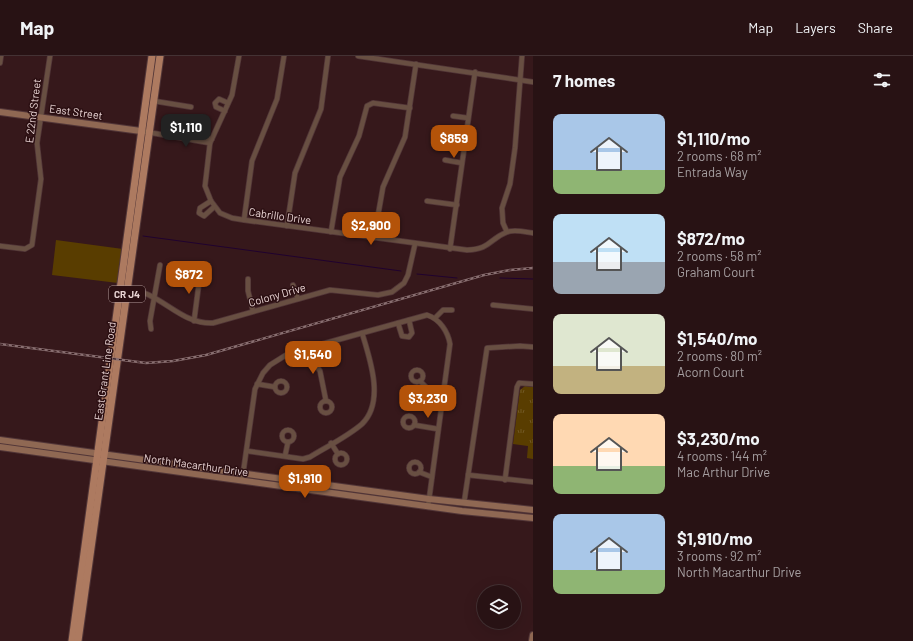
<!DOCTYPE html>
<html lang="en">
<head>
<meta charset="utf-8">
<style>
	body { margin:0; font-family:Barlow,sans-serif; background:#301b1d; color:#f1f3f6; height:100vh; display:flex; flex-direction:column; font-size:15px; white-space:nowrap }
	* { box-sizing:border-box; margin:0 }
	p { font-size:13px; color:#a59ea0 }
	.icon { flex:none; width:22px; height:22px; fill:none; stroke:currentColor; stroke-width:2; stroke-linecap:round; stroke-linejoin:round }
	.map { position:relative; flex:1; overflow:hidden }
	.sheet { display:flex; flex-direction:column; background:#281214; width:380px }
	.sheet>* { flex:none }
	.controls { position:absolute; left:477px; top:529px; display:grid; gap:8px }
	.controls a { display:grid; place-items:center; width:44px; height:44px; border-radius:50%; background:#281214; box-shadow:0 4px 16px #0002,0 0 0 1px #443234; font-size:20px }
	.price { position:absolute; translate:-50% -34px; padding:0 9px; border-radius:8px; background:#b45309; color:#fff; font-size:13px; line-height:26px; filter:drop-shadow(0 1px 2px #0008) }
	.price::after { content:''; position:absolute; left:50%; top:24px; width:12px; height:9px; margin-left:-6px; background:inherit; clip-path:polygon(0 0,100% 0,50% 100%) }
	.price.on { background:#222; color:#fff }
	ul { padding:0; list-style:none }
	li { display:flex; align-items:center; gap:12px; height:100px; padding:0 20px }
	li span { display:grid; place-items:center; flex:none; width:112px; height:80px; border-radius:8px; color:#555 }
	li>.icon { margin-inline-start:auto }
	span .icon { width:48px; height:48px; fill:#fffc; stroke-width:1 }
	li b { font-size:17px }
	h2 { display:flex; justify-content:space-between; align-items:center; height:48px; padding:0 20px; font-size:17px }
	header { display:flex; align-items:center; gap:24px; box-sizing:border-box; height:56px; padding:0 20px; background:#281214; border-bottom:1px solid #443234 }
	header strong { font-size:19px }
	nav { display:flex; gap:22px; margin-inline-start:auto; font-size:14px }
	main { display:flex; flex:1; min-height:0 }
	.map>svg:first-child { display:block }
	.grass { fill:#593d00 }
	.park { fill:url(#park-tufts) }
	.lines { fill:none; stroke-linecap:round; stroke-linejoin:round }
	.stream { stroke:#20022f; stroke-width:1 }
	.street-casing { stroke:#523638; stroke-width:6 }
	.secondary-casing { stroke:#523638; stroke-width:8 }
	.primary-casing { stroke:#523638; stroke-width:9 }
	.street { stroke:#684f42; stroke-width:4.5 }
	.secondary { stroke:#8f6853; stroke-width:6 }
	.primary { stroke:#ad7a60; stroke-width:7 }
	.rail-casing { stroke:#886e70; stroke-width:2.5 }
	.rail { stroke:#2b0f12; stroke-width:1; stroke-dasharray:3; stroke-linecap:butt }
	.labels { text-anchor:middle; stroke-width:3; stroke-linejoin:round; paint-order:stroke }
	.shield { fill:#2b0f12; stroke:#af9899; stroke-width:1 }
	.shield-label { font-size:10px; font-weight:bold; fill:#e8d3d3 }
	.street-label { font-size:11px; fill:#e8d3d3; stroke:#2b0f12 }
</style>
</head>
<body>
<header>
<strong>Map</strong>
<nav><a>Map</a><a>Layers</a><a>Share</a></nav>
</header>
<main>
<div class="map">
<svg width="533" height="585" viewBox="0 0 533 585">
	<defs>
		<pattern id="park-tufts" width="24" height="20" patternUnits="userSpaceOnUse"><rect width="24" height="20" fill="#593d00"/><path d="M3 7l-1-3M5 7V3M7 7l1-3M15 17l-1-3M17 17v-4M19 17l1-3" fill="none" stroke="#715824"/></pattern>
	</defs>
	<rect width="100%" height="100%" fill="#36181b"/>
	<path class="grass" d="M56,184l67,9 -5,34 -66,-8z"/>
	<path class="park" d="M525,330l8,1v72l-6,-1 1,-12 -15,-2 7,-54z"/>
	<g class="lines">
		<g class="stream">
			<path d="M143,180l258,35"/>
			<path d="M417,218l40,4"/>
			<path d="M500,222l33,1"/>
		</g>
		<defs>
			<g id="street">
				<path d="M239,0l-7,39 -22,48 -5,43 6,15 9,12 12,5 12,2 223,30c24,-1 22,-11 40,-18 8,-3 18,0 26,1"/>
				<path d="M358,0l175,26"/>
				<path d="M0,7l1,-7"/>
				<path d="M154,45l37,6"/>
				<path d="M225,55l-9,-4 -1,-4 4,-4 9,4"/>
				<path d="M453,60l15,2"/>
				<path d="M141,75l69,12"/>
				<path d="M170,80l7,-1 35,4"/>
				<path d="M445,104l17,3"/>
				<path d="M211,145l-11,7 -1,5 5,3 10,-9"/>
				<path d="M427,145l30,4"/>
				<path d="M244,164l8,-59 25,-62 7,-43"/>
				<path d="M287,170l8,-53 26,-64 7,-53"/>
				<path d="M331,176l9,-55 19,-41 8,-30 6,-3 37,5"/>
				<path d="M507,176l-4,-9 -1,-15 8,-24 5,-36 7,-92"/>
				<path d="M374,182l9,-51 22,-50 11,-73"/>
				<path d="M0,190l25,3 7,-4 9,-66 -4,-36 13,-87"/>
				<path d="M450,193l25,-177"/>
				<path d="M248,223v12l5,20"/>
				<path d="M293,229l5,14"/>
				<path d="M126,233c34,1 53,36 87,34l117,-33 48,5 14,-3 12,-9 4,-8 7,-31"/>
				<path d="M493,249l40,4"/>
				<path d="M435,262l8,-8h9"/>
				<path d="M194,265l5,-38 4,-10"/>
				<path d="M398,267l4,13 7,1 3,-4 -3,-13"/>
				<path d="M151,273l-1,-8 10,-56"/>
				<path d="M308,292l3,10 9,13 6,30"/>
				<circle cx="417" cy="320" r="6"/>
				<path d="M420,325l7,7 16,3"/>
				<circle cx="281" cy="331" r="6"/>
				<path d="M257,328l18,3"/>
				<circle cx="326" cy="351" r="6"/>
				<circle cx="409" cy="366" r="6"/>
				<path d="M414,369l24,4"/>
				<circle cx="288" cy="380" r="6"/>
				<path d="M331,387l7,11"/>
				<path d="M247,395l56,8 7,-2c16,-10 37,-20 52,-33 23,-22 8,-65 0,-91"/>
				<circle cx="341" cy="403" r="6"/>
				<path d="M285,400l3,-14"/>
				<circle cx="415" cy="412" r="6"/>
				<path d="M419,416l13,5"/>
				<path d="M468,419l65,7"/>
				<path d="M505,424l12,-93 2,-4 14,1"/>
				<path d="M242,425l13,-92 8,-16 7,-8 16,-10 22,-7 119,-33c13,4 21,17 23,29l-22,163"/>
				<path d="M464,447l23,-155 33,-2 13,1"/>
			</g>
			<g id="secondary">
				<path d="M0,56l141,19"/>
				<path d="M0,384l429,59 104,11"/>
				<path d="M0,391l462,64 71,7"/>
				<path d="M532,585l1,-6"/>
			</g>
			<g id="primary">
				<path d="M72,585l80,-585"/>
				<path d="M78,585l82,-585"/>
			</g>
		</defs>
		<use href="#street" class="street-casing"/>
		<use href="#secondary" class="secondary-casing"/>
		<use href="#primary" class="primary-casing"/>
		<use href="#street" class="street"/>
		<use href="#secondary" class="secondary"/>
		<use href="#primary" class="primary"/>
		<defs>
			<path id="rail" d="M0,288l146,19 27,-2 33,-6 278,-80 26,-5 23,-2"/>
		</defs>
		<use href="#rail" class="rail-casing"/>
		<use href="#rail" class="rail"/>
	</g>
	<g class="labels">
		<rect class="shield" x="109" y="230" width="36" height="16" rx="3"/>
		<g class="shield-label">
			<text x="127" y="242">CR J4</text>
		</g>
		<g class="street-label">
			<text transform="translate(33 55) rotate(-83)" y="4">E 22nd Street</text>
			<text transform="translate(76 56) rotate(8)" y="4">East Street</text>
			<text transform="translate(280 160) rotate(8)" y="4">Cabrillo Drive</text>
			<text transform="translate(277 239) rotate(-16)" y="4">Colony Drive</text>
			<text transform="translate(105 315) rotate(-82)" y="4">East Grant Line Road</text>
			<text transform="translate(196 409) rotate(8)" y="4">North Macarthur Drive</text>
		</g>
	</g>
</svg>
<div class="controls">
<a><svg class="icon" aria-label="layers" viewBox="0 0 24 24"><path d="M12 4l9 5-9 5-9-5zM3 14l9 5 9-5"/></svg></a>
</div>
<b class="price on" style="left:186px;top:92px">$1,110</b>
<b class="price" style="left:454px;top:103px">$859</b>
<b class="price" style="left:371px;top:190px">$2,900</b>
<b class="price" style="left:189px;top:239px">$872</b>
<b class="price" style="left:313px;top:319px">$1,540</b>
<b class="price" style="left:428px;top:363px">$3,230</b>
<b class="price" style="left:305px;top:443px">$1,910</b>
</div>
<section class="sheet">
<h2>7 homes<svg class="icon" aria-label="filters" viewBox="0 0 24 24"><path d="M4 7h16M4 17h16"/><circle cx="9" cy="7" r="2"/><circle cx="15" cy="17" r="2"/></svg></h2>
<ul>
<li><span style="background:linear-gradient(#a9c7e8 70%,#8fb573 0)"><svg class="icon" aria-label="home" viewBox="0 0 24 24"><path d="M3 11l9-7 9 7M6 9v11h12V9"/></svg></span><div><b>$1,110/mo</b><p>2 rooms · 68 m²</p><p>Entrada Way</p></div></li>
<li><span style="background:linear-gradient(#bfe0f5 60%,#9aa5b1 0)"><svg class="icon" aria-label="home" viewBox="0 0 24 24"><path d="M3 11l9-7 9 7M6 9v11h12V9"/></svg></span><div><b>$872/mo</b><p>2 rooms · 58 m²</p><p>Graham Court</p></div></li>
<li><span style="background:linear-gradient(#dfe7d0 65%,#c2b280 0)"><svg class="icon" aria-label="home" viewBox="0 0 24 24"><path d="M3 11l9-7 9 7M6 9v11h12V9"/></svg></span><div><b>$1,540/mo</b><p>2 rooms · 80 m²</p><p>Acorn Court</p></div></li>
<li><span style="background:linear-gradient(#ffd9b3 65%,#8fb573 0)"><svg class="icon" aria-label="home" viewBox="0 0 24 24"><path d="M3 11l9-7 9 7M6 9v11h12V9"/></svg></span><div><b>$3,230/mo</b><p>4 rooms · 144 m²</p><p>Mac Arthur Drive</p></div></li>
<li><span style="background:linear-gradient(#a9c7e8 70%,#8fb573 0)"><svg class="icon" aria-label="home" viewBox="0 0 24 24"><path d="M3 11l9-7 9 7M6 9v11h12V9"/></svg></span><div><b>$1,910/mo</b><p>3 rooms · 92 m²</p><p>North Macarthur Drive</p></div></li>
</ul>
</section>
</main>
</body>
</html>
